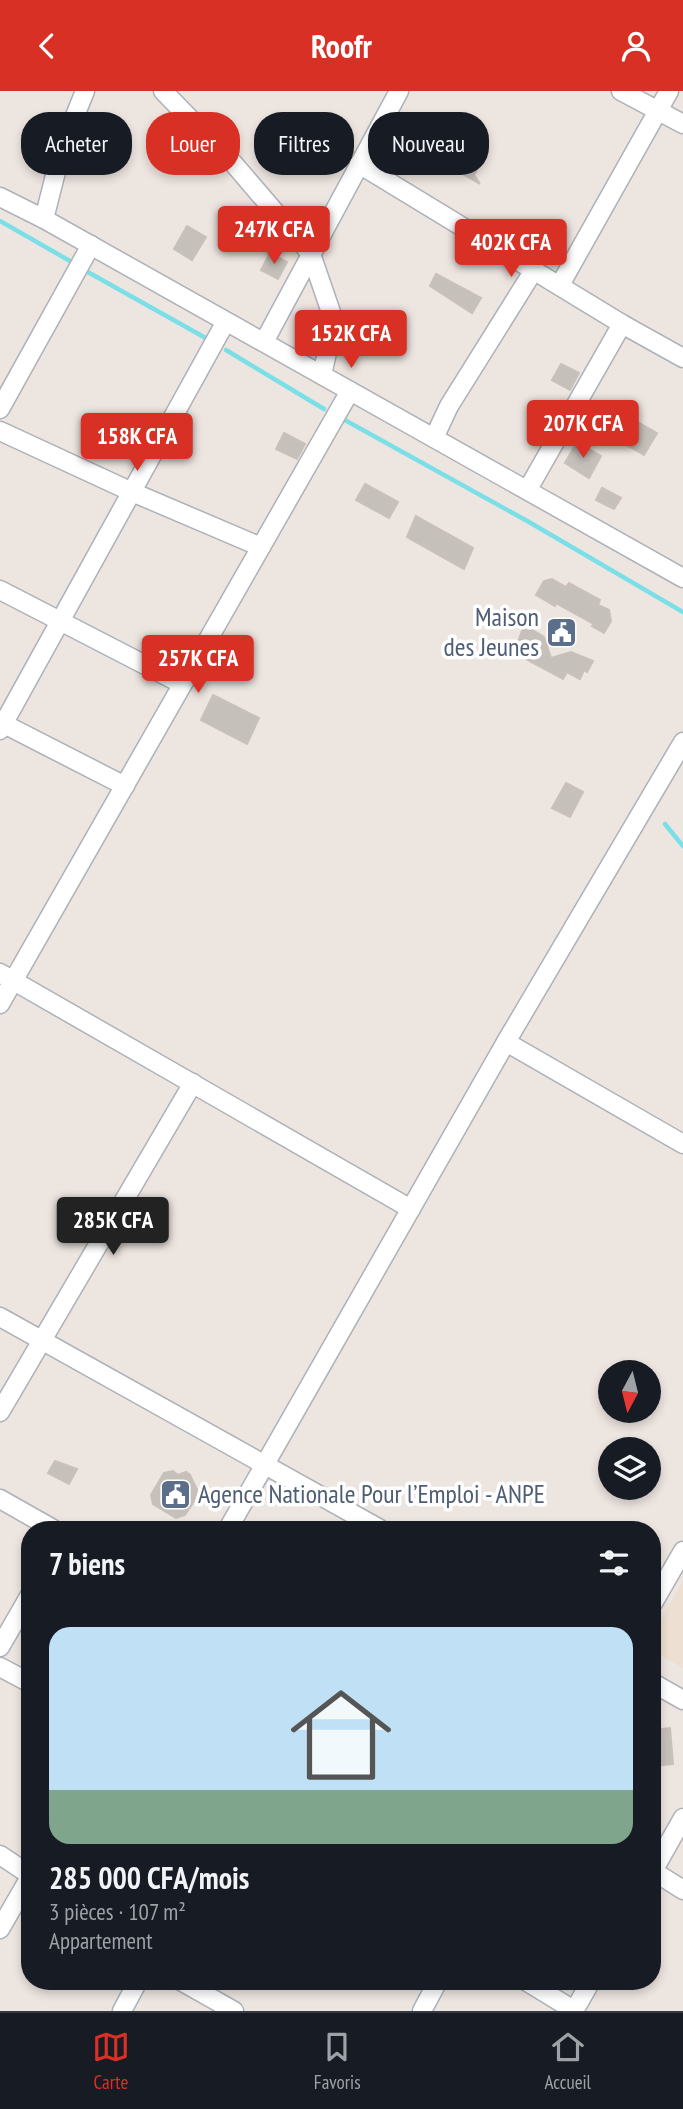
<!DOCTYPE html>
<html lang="fr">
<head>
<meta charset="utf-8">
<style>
	body { margin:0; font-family:"PT Sans Narrow",sans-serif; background:#242831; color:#f1f3f6; height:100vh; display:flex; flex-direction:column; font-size:26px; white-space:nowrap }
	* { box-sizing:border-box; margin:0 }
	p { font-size:23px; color:#9ea1a6 }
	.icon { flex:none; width:38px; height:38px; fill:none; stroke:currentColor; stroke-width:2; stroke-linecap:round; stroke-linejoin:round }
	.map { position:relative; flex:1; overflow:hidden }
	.side { position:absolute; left:21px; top:1430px; width:640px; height:469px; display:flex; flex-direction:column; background:#171b24; border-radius:28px; box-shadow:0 4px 10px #0003 }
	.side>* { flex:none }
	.hud { position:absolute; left:21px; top:21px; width:642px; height:63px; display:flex; gap:14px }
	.needle { width:46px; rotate:187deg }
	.fabs { position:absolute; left:598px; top:1269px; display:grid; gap:14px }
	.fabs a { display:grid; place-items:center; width:63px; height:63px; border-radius:50%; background:#171b24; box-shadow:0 4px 10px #0003; font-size:35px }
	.price { position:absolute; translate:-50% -60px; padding:0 16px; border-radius:7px; background:#d93025; color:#fff; font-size:23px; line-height:46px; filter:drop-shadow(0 2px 4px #0008) }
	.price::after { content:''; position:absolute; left:50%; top:42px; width:21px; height:16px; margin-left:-10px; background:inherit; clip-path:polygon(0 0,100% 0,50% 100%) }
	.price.selected { background:#222; color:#fff }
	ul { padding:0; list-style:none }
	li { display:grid; align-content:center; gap:14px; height:371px; padding:0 28px }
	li+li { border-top:2px solid #363941 }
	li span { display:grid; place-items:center; height:217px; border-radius:21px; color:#555 }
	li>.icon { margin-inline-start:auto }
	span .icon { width:126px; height:126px; fill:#fffc; stroke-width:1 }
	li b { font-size:30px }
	h2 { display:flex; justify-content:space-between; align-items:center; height:84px; padding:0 28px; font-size:30px }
	.tag { padding:0 24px; border-radius:28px; background:#171b24; box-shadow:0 4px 10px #0003; font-size:24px; line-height:63px }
	.tag.selected { background:#d93025; color:#fff }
	header { display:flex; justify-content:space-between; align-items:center; height:91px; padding:0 28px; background:#d93025; color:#fff; font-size:32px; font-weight:800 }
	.menu { display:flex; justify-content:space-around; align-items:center; height:98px; border-top:2px solid #363941; background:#171b24; font-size:19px; color:#9ea1a6 }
	.menu a { display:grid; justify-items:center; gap:4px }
	.menu .selected { color:#d93025 }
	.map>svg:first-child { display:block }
	.education { fill:#eddfd1 }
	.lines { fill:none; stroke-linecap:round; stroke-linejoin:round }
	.stream { stroke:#7bdfe7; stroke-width:4.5 }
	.building { fill:#c6c0bb; stroke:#c9c0ba; stroke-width:2 }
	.minor-casing { stroke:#adb1b8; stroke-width:21 }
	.minor { stroke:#fff; stroke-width:18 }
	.labels { text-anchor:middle; stroke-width:7; stroke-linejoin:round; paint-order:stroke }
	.service-label { font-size:26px; fill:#4e5e75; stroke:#fff; text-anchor:end }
</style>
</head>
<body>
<header><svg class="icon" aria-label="back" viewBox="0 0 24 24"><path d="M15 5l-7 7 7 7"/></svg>Roofr<svg class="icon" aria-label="person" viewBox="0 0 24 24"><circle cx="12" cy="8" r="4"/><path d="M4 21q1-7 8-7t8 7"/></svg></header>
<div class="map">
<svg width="683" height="1920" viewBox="0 0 683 1920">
	<rect width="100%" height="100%" fill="#ede5e0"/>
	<path class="education" d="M683,1490v87l-30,-17v-17z"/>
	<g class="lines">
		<g class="stream">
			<path d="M0,130l70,40"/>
			<path d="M86,180l125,70"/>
			<path d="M226,259l98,59"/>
			<path d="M343,328l186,103 154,90"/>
			<path d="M665,733l18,22"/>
		</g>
	</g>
	<g class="building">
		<path d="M456,60l6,8 3,-6 16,9 -7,13 6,9 -38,-22z"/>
		<path d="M187,135l19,11 -14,23 -18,-11z"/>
		<path d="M270,162l17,9 -9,17 -17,-9z"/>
		<path d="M436,183l45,24 -9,15 -42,-27z"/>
		<path d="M561,273l18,9 -9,17 -18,-10z"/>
		<path d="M627,325l30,17 -13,22 -26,-15 7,-11 -4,-2z"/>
		<path d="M284,342l21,11 -8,15 -21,-10z"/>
		<path d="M577,351l24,14 -12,22 -24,-15z"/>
		<path d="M365,393l33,18 -9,16 -33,-18z"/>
		<path d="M602,397l19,10 -7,11 -18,-9z"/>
		<path d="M416,425l57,32 -9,21 -57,-32z"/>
		<path d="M552,488l14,8 3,-4 31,17 -2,5 11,5 2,11 -7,12 -12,-7 2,-2 -38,-21 -1,3 -19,-11 8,-14z"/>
		<path d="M524,534l20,12 7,21 20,-6 22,9 -6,11 -3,-2 -4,9 -13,-7 -4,7 -37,-20 3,-7 -12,-7z"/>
		<path d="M213,604l46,23 -12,26 -46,-24z"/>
		<path d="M566,692l17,9 -13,25 -18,-9z"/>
		<path d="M55,1370l22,8 -8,15 -21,-11z"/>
		<path d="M173,1380l5,4 8,-3 4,3 9,19 -14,21 -9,3 -23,-14 -2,-9 13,-22z"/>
		<path d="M670,1637l3,36 -20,2v-36z"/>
	</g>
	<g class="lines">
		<defs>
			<g id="minor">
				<path d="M163,0l70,72 78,91 23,67 -12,54"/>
				<path d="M621,0l62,33"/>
				<path d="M359,73l263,160 61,34"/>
				<path d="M0,106l44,22 639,359"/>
				<path d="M44,128l18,-71 23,-57"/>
				<path d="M560,194l109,-194"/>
				<path d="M264,251l135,-251"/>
				<path d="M0,318l91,-164"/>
				<path d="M0,340l132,61 129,55"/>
				<path d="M434,347l15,-32 85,-136"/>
				<path d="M528,398l94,-165"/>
				<path d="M0,499l182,94"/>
				<path d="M0,631l125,64"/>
				<path d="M0,639l225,-407"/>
				<path d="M0,882l411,236"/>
				<path d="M0,913l350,-613"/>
				<path d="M506,951l177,102"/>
				<path d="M0,1226l380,212"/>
				<path d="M0,1321l193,-329"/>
				<path d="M0,1408l53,30"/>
				<path d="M228,1438l278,-487 177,-300"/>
				<path d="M653,1512l30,-52"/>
				<path d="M0,1556l30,-52"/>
				<path d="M0,1576l30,16"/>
				<path d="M653,1592l30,17"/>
				<path d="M0,1764l30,20"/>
				<path d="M653,1780l30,-53"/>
				<path d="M653,1780l30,19"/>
				<path d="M0,1838l30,-52"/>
				<path d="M181,1890l53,30"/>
				<path d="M526,1890l49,30"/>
				<path d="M122,1920l16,-30"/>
				<path d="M422,1920l16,-30"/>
				<path d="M574,1920l17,-30"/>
			</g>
		</defs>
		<use href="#minor" class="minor-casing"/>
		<use href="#minor" class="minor"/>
	</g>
	<defs>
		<symbol id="civic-square" viewBox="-11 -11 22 22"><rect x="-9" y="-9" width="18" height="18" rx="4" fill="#5c6f8a" stroke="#fff"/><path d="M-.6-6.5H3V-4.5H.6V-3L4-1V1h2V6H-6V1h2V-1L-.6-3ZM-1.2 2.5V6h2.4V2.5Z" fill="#fff"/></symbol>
	</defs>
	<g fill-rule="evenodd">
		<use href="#civic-square" x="544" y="524" width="35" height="35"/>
		<use href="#civic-square" x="158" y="1386" width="35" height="35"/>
	</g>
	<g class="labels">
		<g class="service-label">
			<text x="539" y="535">Maison<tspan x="539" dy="30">des Jeunes</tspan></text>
			<text x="198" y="1412" text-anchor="start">Agence Nationale Pour l’Emploi - ANPE</text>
		</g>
	</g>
</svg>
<div class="fabs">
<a><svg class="needle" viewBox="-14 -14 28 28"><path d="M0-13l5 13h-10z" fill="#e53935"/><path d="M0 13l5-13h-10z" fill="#9ea1a6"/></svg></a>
<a><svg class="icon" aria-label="layers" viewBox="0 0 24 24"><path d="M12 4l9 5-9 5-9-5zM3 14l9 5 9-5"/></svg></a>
</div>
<b class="price" style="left:274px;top:175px">247K CFA</b>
<b class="price" style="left:511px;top:188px">402K CFA</b>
<b class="price" style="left:351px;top:279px">152K CFA</b>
<b class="price" style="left:583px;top:369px">207K CFA</b>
<b class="price" style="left:137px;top:382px">158K CFA</b>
<b class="price" style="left:198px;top:604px">257K CFA</b>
<b class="price selected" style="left:113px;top:1166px">285K CFA</b>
<div class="hud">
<a class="tag">Acheter</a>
<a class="tag selected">Louer</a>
<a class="tag">Filtres</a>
<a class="tag">Nouveau</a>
</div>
<section class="side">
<h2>7 biens<svg class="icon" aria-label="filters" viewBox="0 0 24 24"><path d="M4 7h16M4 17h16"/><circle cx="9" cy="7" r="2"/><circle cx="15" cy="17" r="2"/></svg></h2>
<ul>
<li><span style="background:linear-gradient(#bfe0f5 75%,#7fa58c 0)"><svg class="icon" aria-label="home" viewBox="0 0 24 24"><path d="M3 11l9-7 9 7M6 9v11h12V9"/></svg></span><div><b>285 000 CFA/mois</b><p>3 pièces · 107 m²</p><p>Appartement</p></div></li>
</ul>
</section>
</div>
<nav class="menu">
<a class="selected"><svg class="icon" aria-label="map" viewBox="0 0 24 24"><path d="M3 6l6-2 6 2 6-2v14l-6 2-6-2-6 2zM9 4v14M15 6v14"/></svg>Carte</a>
<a><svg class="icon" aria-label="saved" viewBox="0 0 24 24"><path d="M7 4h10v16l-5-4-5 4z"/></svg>Favoris</a>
<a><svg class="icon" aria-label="home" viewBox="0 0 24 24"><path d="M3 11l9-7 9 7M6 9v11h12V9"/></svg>Accueil</a>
</nav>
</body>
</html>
